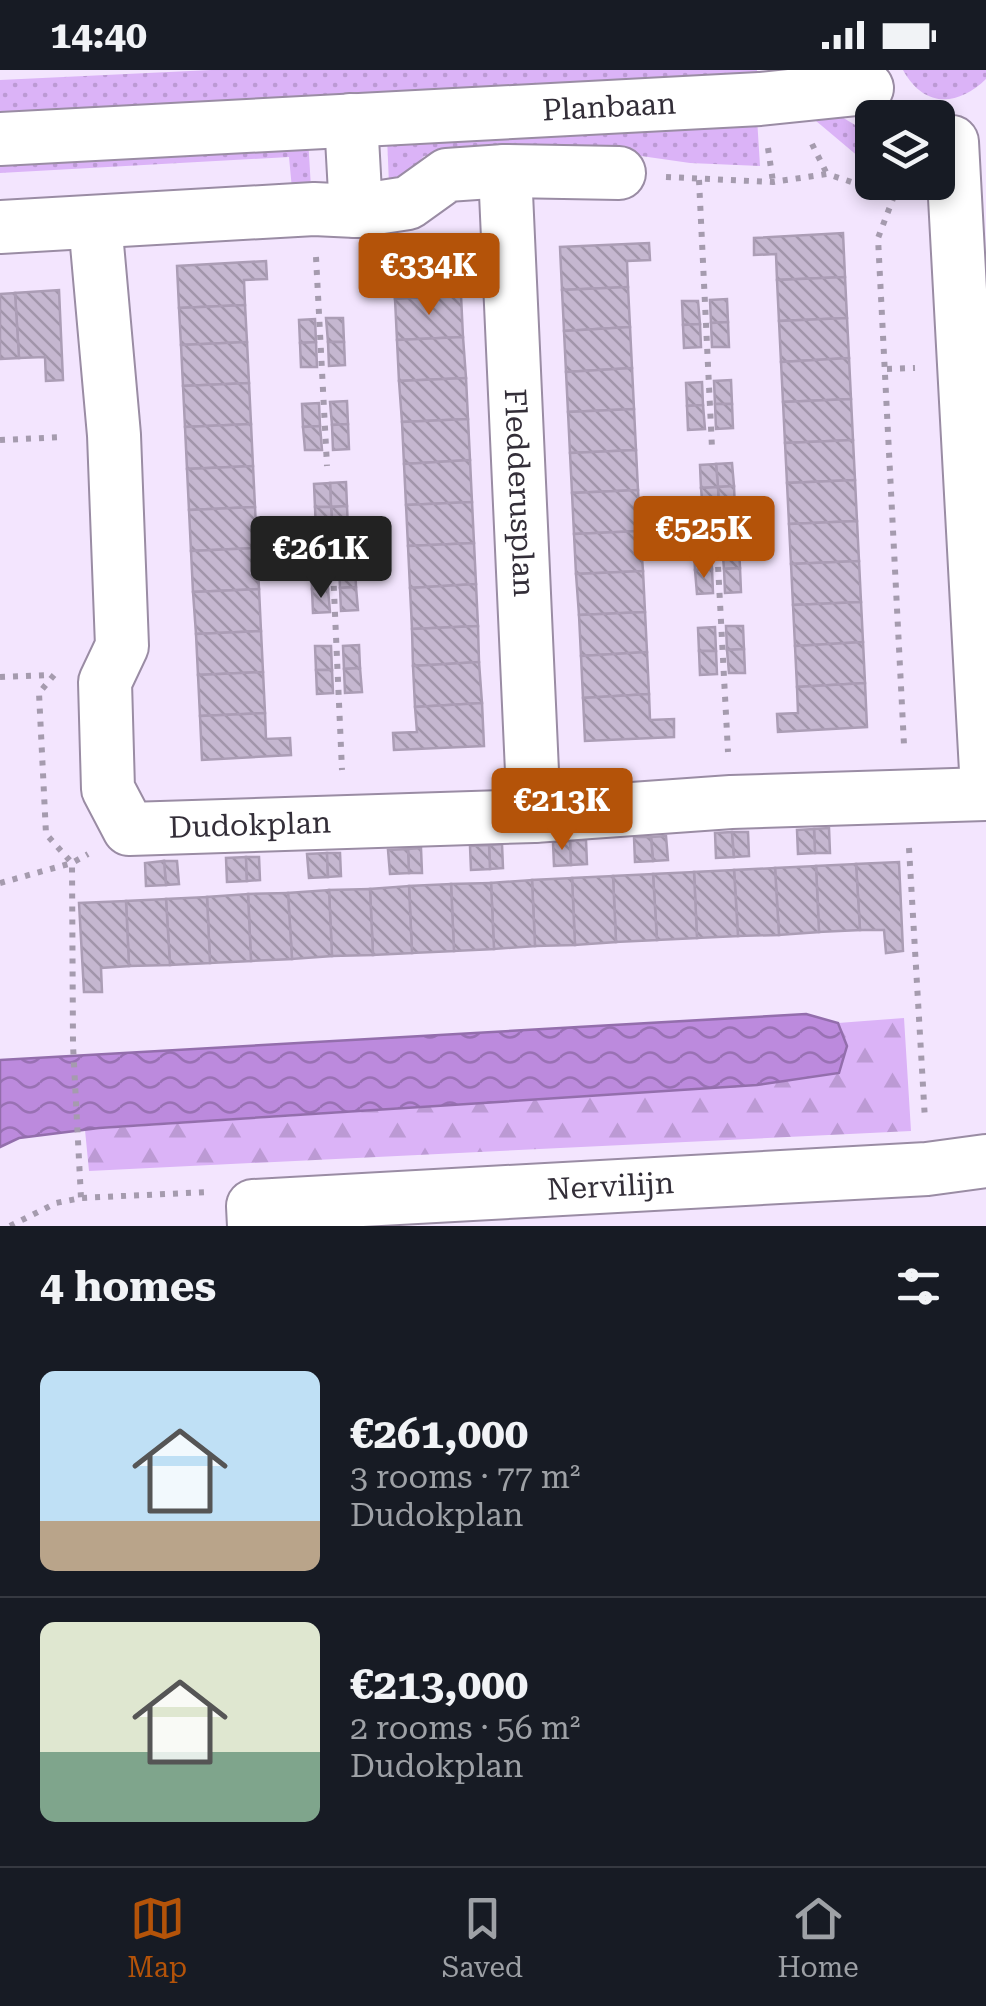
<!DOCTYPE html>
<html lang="en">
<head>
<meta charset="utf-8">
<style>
	body { margin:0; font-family:"Roboto Serif",serif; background:#20242c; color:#f1f3f6; height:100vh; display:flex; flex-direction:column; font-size:38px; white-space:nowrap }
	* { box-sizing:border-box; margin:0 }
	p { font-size:32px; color:#9ea1a6 }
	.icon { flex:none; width:55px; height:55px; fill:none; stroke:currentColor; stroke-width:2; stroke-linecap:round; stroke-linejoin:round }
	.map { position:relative; height:1156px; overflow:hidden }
	.details { display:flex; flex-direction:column; background:#171b24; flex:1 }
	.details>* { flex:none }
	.tools { position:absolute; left:855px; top:30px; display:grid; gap:20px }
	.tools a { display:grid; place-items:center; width:100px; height:100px; border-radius:15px; background:#171b24; box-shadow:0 5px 15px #0003; font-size:50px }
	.price { position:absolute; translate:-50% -85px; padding:0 22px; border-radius:10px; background:#b45309; color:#fff; font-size:32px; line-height:65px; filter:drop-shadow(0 2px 5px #0008) }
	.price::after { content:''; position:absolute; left:50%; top:60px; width:30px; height:22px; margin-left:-15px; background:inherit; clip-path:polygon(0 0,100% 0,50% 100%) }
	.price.selected { background:#222; color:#fff }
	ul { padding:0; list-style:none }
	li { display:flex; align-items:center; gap:30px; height:250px; padding:0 40px }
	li+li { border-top:2px solid #363941 }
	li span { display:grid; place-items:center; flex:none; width:280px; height:200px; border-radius:15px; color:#555 }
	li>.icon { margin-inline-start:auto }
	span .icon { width:120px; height:120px; fill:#fffc; stroke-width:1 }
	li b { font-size:42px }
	h2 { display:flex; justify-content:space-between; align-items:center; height:120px; padding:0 40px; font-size:42px }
	.status { display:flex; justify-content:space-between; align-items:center; height:70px; padding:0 50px; background:#171b24; direction:ltr }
	.status svg { height:28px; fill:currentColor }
	.menu { display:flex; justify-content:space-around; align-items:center; height:140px; border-top:2px solid #363941; background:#171b24; font-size:28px; color:#9ea1a6 }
	.menu a { display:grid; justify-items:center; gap:5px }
	.menu .selected { color:#b45309 }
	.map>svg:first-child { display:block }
	.grass { fill:url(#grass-dots) }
	.forest { fill:url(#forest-firs) }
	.water { fill:url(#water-waves); stroke:#936eac; stroke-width:2.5 }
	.building { fill:url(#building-back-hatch); stroke:#ab9db5; stroke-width:2.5 }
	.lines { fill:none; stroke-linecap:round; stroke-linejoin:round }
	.minor-casing { stroke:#9a8ca4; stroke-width:56 }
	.path { stroke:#a59bae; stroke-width:6; stroke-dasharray:5 8; stroke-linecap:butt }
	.minor { stroke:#fff; stroke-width:52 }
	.labels { text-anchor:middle; stroke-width:8; stroke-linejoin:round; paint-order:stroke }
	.street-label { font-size:30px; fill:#332e38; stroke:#fff }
</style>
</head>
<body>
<div class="status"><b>14:40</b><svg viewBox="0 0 49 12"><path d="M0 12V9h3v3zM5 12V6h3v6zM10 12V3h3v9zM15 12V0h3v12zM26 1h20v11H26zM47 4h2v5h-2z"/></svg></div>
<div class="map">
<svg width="986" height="1156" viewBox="0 0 986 1156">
	<defs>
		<pattern id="grass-dots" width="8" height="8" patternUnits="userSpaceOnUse" patternTransform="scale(2.5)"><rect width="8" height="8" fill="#dbb3f7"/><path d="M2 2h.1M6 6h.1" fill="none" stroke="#bc9ad4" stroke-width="1.8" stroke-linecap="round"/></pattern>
		<pattern id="forest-firs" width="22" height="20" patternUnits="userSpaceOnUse" patternTransform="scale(2.5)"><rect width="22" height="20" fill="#dbb3f7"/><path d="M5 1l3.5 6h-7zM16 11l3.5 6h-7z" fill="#bc9ad4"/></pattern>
		<pattern id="water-waves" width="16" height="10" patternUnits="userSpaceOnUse" patternTransform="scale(2.5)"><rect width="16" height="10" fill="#bc8add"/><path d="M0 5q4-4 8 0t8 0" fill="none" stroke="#9971b4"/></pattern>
		<pattern id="building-back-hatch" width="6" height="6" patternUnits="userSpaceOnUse" patternTransform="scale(2.5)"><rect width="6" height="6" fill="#c5b7d0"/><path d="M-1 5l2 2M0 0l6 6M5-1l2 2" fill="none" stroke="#a195aa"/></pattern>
	</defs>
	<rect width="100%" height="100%" fill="#f3e5fe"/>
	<g class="grass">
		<path d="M211,0h546v10l-757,40v-40z"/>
		<path d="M903,0h83v9c-29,28 -62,29 -83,-9z"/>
		<path d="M803,40h27l42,25v33z"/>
		<path d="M757,48l3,48 -70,-3 -119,-17 -147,10 -23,26 -12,2 -2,-47z"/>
		<path d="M308,68l3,50 -19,1 -3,-32 -289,16v-17z"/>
	</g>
	<path class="forest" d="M904,948l7,113 -822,40 -4,-41 672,-45 82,-12 8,-27 -9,-23z"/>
	<path class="water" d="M806,944l32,9 9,23 -8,27 -82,12 -658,43 -80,10 -19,9v-87z"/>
	<g class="building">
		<path d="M843,163l2,44 -68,3 -1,-26 -22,1v-17z"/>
		<path d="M649,173l1,17 -23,1 1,26 -66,3 -2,-43z"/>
		<path d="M459,182l2,43 -66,4 -1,-26 -23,1 -1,-18z"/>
		<path d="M266,191l1,18 -23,1 1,25 -66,3 -2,-42z"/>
		<path d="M845,207l2,41 -68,3 -2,-41z"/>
		<path d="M628,217l2,40 -66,4 -2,-41z"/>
		<path d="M59,220l4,90 -17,1 -1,-24 -26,1 -4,-65z"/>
		<path d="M15,223l4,65 -19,1v-65z"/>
		<path d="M461,225l2,42 -66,3 -2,-41z"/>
		<path d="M727,229l1,23 -17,1 -1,-23z"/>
		<path d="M682,231h16l2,23 -17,1z"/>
		<path d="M245,235l2,37 -66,3 -2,-37z"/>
		<path d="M326,248h17l1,24h-16z"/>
		<path d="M847,248l2,40 -68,4 -2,-41z"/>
		<path d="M315,249l1,23 -16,1 -1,-23z"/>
		<path d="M728,252l1,25h-17l-1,-24z"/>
		<path d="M700,254l1,23 -17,1 -1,-23z"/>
		<path d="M630,257l2,41 -66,4 -2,-41z"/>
		<path d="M463,267l3,41 -67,3 -2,-41z"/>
		<path d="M247,272l2,41 -66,3 -2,-41z"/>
		<path d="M316,272l1,25h-16l-1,-24z"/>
		<path d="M328,272h16l1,23 -16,1z"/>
		<path d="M849,288l2,41 -68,3 -2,-40z"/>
		<path d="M632,298l2,41 -66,3 -2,-40z"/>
		<path d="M466,308l2,41 -66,3 -3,-41z"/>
		<path d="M731,310l1,24h-17l-1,-23z"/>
		<path d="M702,312l1,23 -16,1 -1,-23z"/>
		<path d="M249,313l2,41 -66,3 -2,-41z"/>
		<path d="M851,329l2,41 -68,3 -2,-41z"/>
		<path d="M347,331l1,23 -16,1 -2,-23z"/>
		<path d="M319,333l1,23 -17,1 -1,-23z"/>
		<path d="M715,334h17l1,24 -17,1z"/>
		<path d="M703,335l2,24 -17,1 -1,-24z"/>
		<path d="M634,339l2,41 -66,3 -2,-41z"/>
		<path d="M468,349l2,41 -66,4 -2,-42z"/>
		<path d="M251,354l2,42 -66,3 -2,-42z"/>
		<path d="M348,354l1,25 -16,1 -1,-25z"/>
		<path d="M320,356l2,24h-17l-2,-23z"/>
		<path d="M853,370l2,40 -68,3 -2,-40z"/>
		<path d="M636,380l2,40 -66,3 -2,-40z"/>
		<path d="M470,390l2,42 -66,3 -2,-41z"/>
		<path d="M732,393l2,23 -16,1 -2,-23z"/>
		<path d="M716,394l2,23 -17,1 -1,-23z"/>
		<path d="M253,396l2,41 -66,3 -2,-41z"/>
		<path d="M855,410l2,41 -68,3 -2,-41z"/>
		<path d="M346,412l1,24 -16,1 -1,-24z"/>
		<path d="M330,413l1,24h-16l-1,-23z"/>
		<path d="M734,416l1,25 -16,1 -1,-25z"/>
		<path d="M718,417l1,25h-16l-2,-24z"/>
		<path d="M638,420l2,41 -66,3 -2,-41z"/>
		<path d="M472,432l2,41 -66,3 -2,-41z"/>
		<path d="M347,436l1,24 -15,1 -2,-24z"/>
		<path d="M255,437l2,41 -66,3 -2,-41z"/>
		<path d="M315,437h16l2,24 -17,1z"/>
		<path d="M857,451l2,40 -68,3 -2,-40z"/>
		<path d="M640,461l3,40 -67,3 -2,-40z"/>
		<path d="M474,473l2,41 -66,4 -2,-42z"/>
		<path d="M739,474l1,24 -16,1 -2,-24z"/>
		<path d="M711,476l1,23 -17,1 -1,-23z"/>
		<path d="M257,478l2,41 -66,3 -2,-41z"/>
		<path d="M859,491l2,41 -68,3 -2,-41z"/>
		<path d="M327,494l1,25h-16l-1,-24z"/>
		<path d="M339,494h16l1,23 -16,1z"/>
		<path d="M740,498l1,24 -16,1 -1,-24z"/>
		<path d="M712,499l1,24 -16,1 -2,-24z"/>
		<path d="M643,501l2,41 -66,3 -3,-41z"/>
		<path d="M476,514l2,42 -66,3 -2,-41z"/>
		<path d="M356,517l2,23 -17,1 -1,-23z"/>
		<path d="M259,519l2,42 -65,3 -3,-42z"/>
		<path d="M312,519h16l2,23 -17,1z"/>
		<path d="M861,532l2,40 -68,4 -2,-41z"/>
		<path d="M645,542l2,40 -66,4 -2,-41z"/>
		<path d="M478,556l1,36 -66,4 -1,-37z"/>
		<path d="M726,556h17l1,23 -17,1z"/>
		<path d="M715,557l1,24h-17l-1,-23z"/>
		<path d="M261,561l2,41 -65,3 -2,-41z"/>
		<path d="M863,572l2,41 -68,4 -2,-41z"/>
		<path d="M359,575l1,23 -16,1 -1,-23z"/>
		<path d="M315,576h16l1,24h-16z"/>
		<path d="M744,579l1,24h-16l-2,-23z"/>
		<path d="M699,581h17l1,23 -17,1z"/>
		<path d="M647,582l2,42 -66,4 -2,-42z"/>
		<path d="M479,592l3,41 -67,4 -2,-41z"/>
		<path d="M360,598l2,24 -17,1 -1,-24z"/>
		<path d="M316,600h16l1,23 -16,1z"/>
		<path d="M263,602l2,41 -65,3 -2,-41z"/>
		<path d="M865,613l2,44 -89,5 -1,-18 21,-1 -1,-26z"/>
		<path d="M649,624l1,26 24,-1v18l-89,4 -2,-43z"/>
		<path d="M482,633l2,43 -90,4 -1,-17 24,-1 -2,-25z"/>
		<path d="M265,643l1,26 24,-1 1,17 -89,5 -2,-44z"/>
		<path d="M829,758l1,25h-15l-1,-24z"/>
		<path d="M814,759l1,24 -17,1 -1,-24z"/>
		<path d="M732,762l2,25 -18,1 -1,-25z"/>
		<path d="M732,762h16l1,24 -15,1z"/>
		<path d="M666,766l2,24 -15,1 -2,-24z"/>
		<path d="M634,767h17l2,24 -18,1z"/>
		<path d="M586,770l1,24 -16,1 -1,-24z"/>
		<path d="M570,771l1,24 -17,1 -1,-24z"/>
		<path d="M502,774l1,24 -13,1 -1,-24z"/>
		<path d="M489,775l1,24 -19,1 -1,-24z"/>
		<path d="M421,778l1,25h-13l-1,-24z"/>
		<path d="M408,779l1,24 -19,1 -2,-24z"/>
		<path d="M327,783l1,24 -19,1 -2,-24z"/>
		<path d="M327,783h13l1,23 -13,1z"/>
		<path d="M246,787l1,24 -20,1 -1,-24z"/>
		<path d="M246,787h13l1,23 -13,1z"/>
		<path d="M164,791h13l2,23 -13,1z"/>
		<path d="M164,791l2,24 -20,1 -1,-23z"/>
		<path d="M899,792l4,89 -17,2 -2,-23h-24l-4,-66z"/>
		<path d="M856,794l4,66 -41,2 -3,-66z"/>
		<path d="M816,796l3,66 -40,3 -4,-67z"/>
		<path d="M775,798l4,67 -41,1 -4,-66z"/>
		<path d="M734,800l4,66 -41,2 -3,-66z"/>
		<path d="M694,802l3,66 -40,2 -4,-66z"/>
		<path d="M653,804l4,66 -41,2 -3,-66z"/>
		<path d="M613,806l3,66 -41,3 -3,-67z"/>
		<path d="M572,808l3,67 -40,1 -3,-66z"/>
		<path d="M532,810l3,66 -41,3 -3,-66z"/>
		<path d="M491,813l3,66 -40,2 -3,-67z"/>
		<path d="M451,814l3,67 -42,2 -3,-67z"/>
		<path d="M409,816l3,67 -39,2 -3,-66z"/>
		<path d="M370,819l3,66 -41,1 -3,-66z"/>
		<path d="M329,820l3,66 -40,3 -4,-66z"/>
		<path d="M288,823l4,66 -41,2 -3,-67z"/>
		<path d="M248,824l3,67 -41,2 -3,-66z"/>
		<path d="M207,827l3,66 -40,2 -4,-66z"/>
		<path d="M166,829l4,66 -41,1 -3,-65z"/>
		<path d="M126,831l3,65 -28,2 1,24h-18l-5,-89z"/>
	</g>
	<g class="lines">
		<defs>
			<g id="minor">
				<path d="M351,50l5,91"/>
				<path id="s1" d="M0,69l760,-40 107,-11"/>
				<path d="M952,72l34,629"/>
				<path id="s2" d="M505,101l29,645"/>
				<path id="s3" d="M95,152l19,213 8,211 -17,36 3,107 21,40 405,-13 197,-14 255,-8"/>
				<path d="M0,157l314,-18 42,2 52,-8 39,-28 58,-4 114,2"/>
				<path id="s4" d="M254,1156l-1,-20 674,-37 59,-8"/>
			</g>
		</defs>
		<use href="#minor" class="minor-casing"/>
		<g class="path">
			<path d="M812,74l15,30"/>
			<path d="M768,78l5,34"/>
			<path d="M666,107l107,5 54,-8 68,22"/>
			<path d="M699,110l13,268"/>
			<path d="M894,126l-16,42 26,507"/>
			<path d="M316,187l11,209"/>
			<path d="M887,299l28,-1"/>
			<path d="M0,370l64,-3"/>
			<path d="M716,458l12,224"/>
			<path d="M332,477l10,223"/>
			<path d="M54,605l-15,18 7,141 26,29 1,182 8,153"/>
			<path d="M0,607l51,-2"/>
			<path d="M909,778l16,272"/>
			<path d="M0,813l72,-20 16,-9"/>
			<path d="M10,1156l46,-23 25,-5 127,-6"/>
		</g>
		<use href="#minor" class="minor"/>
	</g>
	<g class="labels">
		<g class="street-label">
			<text dy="10" stroke="none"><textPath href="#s1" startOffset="610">Planbaan</textPath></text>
			<text dy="10" stroke="none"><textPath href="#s2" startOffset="322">Fledderusplan</textPath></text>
			<text dy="10" stroke="none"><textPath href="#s3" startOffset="738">Dudokplan</textPath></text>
			<text dy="10" stroke="none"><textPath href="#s4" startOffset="378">Nervilijn</textPath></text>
		</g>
	</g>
</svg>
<div class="tools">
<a><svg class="icon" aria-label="layers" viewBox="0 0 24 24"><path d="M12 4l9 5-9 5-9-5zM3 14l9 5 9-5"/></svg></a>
</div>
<b class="price" style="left:429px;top:248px">€334K</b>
<b class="price" style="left:704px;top:511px">€525K</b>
<b class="price selected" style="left:321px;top:531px">€261K</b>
<b class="price" style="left:562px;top:783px">€213K</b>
</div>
<section class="details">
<h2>4 homes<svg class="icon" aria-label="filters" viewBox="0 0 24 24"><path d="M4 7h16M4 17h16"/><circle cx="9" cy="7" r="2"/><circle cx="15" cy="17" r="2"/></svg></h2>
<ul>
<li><span style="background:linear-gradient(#bfe0f5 75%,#b9a48a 0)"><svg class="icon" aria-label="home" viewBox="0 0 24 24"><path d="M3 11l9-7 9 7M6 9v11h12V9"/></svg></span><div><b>€261,000</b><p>3 rooms · 77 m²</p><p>Dudokplan</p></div></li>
<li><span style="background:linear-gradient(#dfe7d0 65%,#7fa58c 0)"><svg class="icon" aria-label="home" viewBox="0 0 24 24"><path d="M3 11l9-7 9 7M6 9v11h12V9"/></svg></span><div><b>€213,000</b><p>2 rooms · 56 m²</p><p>Dudokplan</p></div></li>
</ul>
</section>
<nav class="menu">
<a class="selected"><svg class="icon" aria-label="map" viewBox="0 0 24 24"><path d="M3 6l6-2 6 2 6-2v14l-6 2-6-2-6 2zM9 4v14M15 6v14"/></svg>Map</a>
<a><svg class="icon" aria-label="saved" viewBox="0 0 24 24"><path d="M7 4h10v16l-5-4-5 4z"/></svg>Saved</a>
<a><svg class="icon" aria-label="home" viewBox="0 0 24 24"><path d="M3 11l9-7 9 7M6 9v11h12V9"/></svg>Home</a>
</nav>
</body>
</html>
